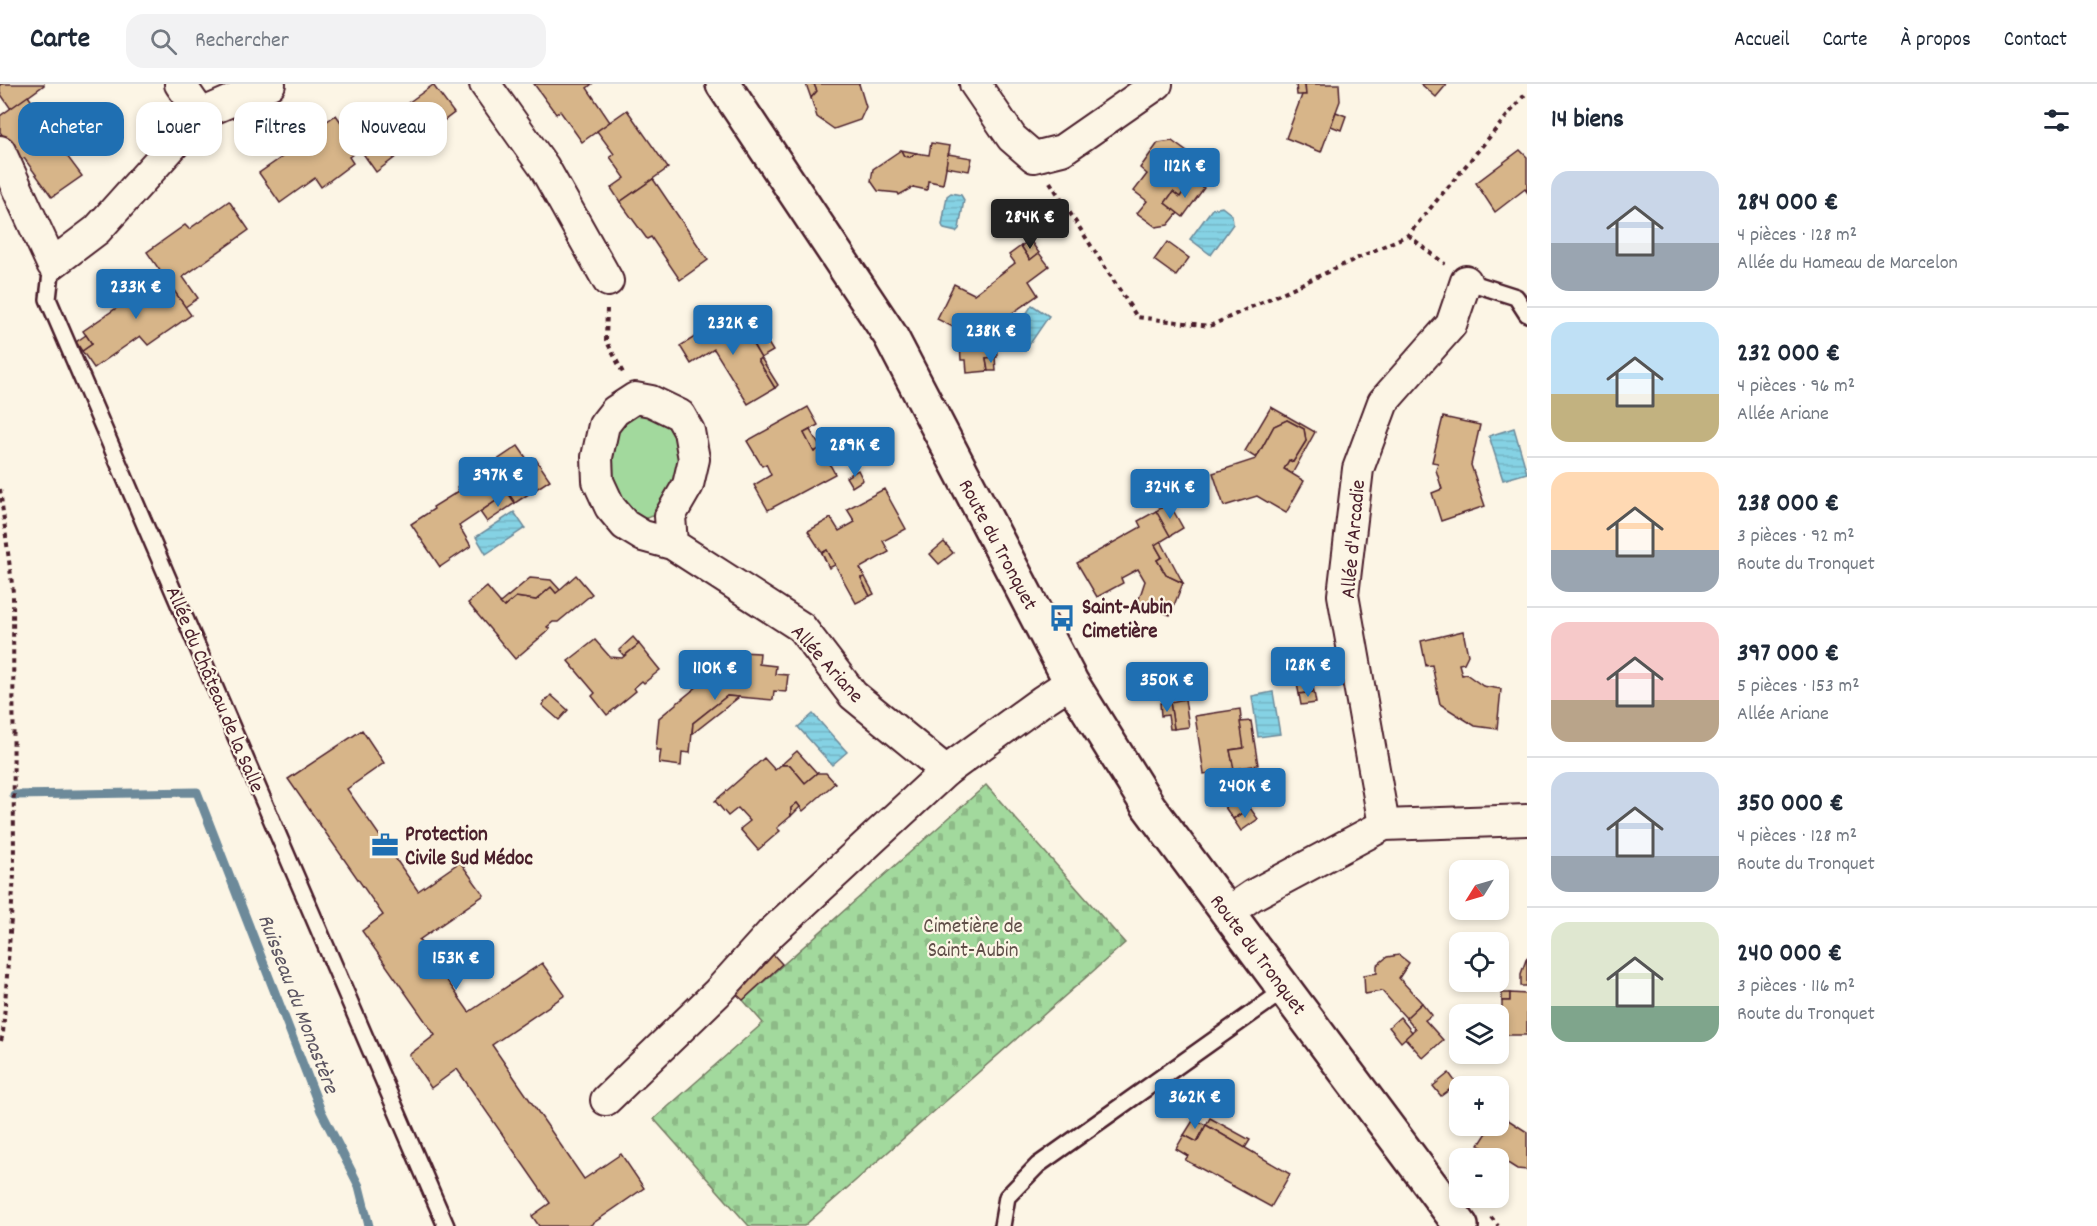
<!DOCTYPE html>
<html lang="fr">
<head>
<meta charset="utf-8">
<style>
	body { margin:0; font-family:Dekko,sans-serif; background:#f2f2f3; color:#1f2937; height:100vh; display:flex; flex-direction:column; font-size:22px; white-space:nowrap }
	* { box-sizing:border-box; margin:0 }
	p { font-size:20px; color:#747a83 }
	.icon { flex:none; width:33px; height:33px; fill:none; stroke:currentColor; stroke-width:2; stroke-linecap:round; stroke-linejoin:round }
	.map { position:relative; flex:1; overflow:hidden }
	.sheet { display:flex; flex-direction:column; background:#fff; width:570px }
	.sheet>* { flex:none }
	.top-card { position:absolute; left:18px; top:18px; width:570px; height:54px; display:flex; gap:12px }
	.needle { width:39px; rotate:233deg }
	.controls { position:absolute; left:1449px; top:776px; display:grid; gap:12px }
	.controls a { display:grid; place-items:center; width:60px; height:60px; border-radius:12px; background:#fff; box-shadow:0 3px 9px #0003; font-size:30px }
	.price { position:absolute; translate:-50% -51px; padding:0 14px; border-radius:6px; background:#1f6fb2; color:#fff; font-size:20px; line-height:39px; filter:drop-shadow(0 2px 3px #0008) }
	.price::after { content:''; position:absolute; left:50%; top:36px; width:18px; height:14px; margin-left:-9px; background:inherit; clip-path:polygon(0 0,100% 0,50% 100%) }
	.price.on { background:#222; color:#fff }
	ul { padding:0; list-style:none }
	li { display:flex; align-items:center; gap:18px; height:150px; padding:0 24px }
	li+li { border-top:2px solid #e0e1e3 }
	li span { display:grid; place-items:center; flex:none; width:168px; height:120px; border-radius:18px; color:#555 }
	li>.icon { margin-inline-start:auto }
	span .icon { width:72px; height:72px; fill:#fffc; stroke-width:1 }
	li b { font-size:26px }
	h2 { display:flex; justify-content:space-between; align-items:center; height:72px; padding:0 24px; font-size:26px }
	.pill { padding:0 21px; border-radius:18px; background:#fff; box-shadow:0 3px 9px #0003; font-size:21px; line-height:54px }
	.pill.on { background:#1f6fb2; color:#fff }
	header { display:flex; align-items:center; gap:36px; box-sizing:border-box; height:84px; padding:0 30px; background:#fff; border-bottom:2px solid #e0e1e3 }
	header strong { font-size:28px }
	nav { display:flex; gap:33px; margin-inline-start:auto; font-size:21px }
	.search { width:420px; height:54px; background:#f2f2f3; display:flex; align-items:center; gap:15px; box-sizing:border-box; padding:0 21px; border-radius:18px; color:#747a83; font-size:22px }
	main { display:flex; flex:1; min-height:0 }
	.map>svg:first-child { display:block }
	.grass { fill:#a2d99d; stroke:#767c64; stroke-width:1.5 }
	.cemetery { fill:url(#cemetery-stones); stroke:#767c64; stroke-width:1.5 }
	.water { fill:url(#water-rules); stroke:#6d8a9a; stroke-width:1.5 }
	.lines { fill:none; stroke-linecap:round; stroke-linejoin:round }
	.stream { stroke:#6d8a9a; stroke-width:9 }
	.building { fill:#d7b589; stroke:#4a1f2b; stroke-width:1.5 }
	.lane-casing { stroke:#4a1f2b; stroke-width:20 }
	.street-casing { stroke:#4a1f2b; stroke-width:34 }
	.secondary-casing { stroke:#4a1f2b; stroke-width:38 }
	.path { stroke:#4a1f2b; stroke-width:4; stroke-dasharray:4.5 4.5; stroke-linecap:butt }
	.lane { stroke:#fcf5e5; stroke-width:15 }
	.street { stroke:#fcf5e5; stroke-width:30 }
	.secondary { stroke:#fcf5e5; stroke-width:33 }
	.labels { text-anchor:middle; stroke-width:4.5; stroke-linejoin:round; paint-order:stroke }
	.street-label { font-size:21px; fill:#4a1f2b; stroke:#fcf5e5 }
	.poi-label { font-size:21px; font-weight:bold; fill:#4a1f2b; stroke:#fcf5e5; text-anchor:start }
	.park-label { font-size:21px; fill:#604e48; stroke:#fcf5e5 }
	.water-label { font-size:22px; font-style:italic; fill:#5c5562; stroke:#fcf5e5 }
</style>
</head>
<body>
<header>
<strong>Carte</strong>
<div class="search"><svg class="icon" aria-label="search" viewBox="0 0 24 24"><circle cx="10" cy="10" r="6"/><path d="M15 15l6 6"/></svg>Rechercher</div>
<nav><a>Accueil</a><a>Carte</a><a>À propos</a><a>Contact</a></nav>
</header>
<main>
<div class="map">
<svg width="1527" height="1142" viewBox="0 0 1527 1142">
	<defs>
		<pattern id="cemetery-stones" width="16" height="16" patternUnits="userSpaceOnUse" patternTransform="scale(1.5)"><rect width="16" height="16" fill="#a2d99d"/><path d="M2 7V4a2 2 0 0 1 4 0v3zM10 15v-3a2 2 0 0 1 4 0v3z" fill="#8dba87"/></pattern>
		<pattern id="water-rules" width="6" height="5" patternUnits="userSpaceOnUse" patternTransform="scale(1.5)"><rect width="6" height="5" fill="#85d2e4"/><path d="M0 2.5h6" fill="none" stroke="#74b4c4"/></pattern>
	</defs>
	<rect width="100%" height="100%" fill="#fcf5e5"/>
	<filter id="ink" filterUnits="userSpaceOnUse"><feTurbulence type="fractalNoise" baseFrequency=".0167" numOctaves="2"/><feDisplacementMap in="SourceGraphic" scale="12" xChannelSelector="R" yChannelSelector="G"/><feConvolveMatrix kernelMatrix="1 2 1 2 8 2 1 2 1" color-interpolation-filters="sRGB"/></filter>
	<g filter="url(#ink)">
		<path class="grass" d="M640,328l34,16 8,36 -18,42 -11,10 -7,2 -6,1 -11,-5 -19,-39 4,-43 12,-14z"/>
		<path class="cemetery" d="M986,701l139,158 -321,283h-55l-95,-107 109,-96 -20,-23z"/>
		<g class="water">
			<path d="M951,109l10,2 3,5 -5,29 -3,3 -12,-3 -2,-4 5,-29z"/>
			<path d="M1222,123l10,8 1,9 -22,31 -21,-16 22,-30z"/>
			<path d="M1032,221l17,11 -24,35 -16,-11z"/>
			<path d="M1514,344l13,45 -24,7 -14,-44z"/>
			<path d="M514,428l11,16 -39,26 -10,-17z"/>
			<path d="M1273,608l7,42 -22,3 -6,-41z"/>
			<path d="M813,630l34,38 -15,13 -34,-38z"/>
		</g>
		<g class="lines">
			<path class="stream" d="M14,711l183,-3 124,319 38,75 10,40"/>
		</g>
		<g class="building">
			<path d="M0,0h44v1l-33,24 -11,-16z"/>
			<path d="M534,0h58l-5,4 23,34 -28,20 -22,-31 -4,3z"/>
			<path d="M806,0h8l3,7 -6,7z"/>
			<path d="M814,0h45l7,23 -6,13 -26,9 -17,-12 -6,-19 6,-7z"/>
			<path d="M1296,0h9l1,11h-9z"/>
			<path d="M1305,0h34l1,17 -19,51 -35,-14 16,-43h4z"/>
			<path d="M1421,0h26l-11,13z"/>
			<path d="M433,1l21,28 -78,59 -24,-34 37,-26 2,3z"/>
			<path d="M28,12l23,32 10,-7 10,14 -13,9 24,32 -30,21 -28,-39 -3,2 -21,-28v-16z"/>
			<path d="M627,26l41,58 -48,34 -9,-14 14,-10 -15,-21 4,-3 -17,-23z"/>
			<path d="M1336,28l10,4 -5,14 -10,-4z"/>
			<path d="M336,31l24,34 -11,8 4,6 -32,24 -6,-9 -35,25 -21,-30 42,-29 -3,-3z"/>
			<path d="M1172,57l19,14 -12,15 13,10 -12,17 -7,-5 -8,11 13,10 -10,12 -12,2 -19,-14 10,-12 -13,-10 13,-17 -7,-6 18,-25z"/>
			<path d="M931,59l19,3 -7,38 -15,-3 -1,9 -14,-3 -14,8 -1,-2 -20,-2 -7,-10 2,-12 28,-19 3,6 6,1 6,-4 13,2z"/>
			<path d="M901,66l15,3 -6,4 -6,-1z"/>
			<path d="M1520,66l7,7v35l-2,-3 -30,23 -19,-29z"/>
			<path d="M948,70l24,4 -3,13 -23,-4z"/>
			<path d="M653,95l55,81 -28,20 -29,-43 -4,2 -27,-37z"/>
			<path d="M1192,96l12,8 -21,29 -18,-14 8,-11 7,5z"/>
			<path d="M229,117l20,29 -66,47 15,21 -13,9 -38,-55 38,-27 4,4z"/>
			<path d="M1030,156l9,13 -9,7 -9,-14z"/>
			<path d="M1167,158l22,16 -13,18 -22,-16z"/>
			<path d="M1021,162l9,14 9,-7 10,13 -20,15 9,14 -43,30 2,32 -11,1 2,13 -21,2 -1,-13h-5l-2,-30 -22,-11 17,-35 20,10 41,-31 -6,-8z"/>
			<path d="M161,188l30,43 -43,30 -8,-9 -46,32 -12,-17 10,-7 -9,-13 42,-29 -2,-3z"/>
			<path d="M734,229l27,45 -3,2 17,28 -27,16 -34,-55 -23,15 -11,-18z"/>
			<path d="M760,246l13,21 -12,7 -12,-21z"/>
			<path d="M86,251l6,9 -10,7 -6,-9z"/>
			<path d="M995,273l1,14h-8l-2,-13z"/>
			<path d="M761,274l17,27 -3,3 -17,-28z"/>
			<path d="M808,323l10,18 -14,8 10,19 7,-4 14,26 -67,36 -14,-25 17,-10 -5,-11 -4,2 -15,-25z"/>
			<path d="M1271,323l44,25 -23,42 -8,-5 5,-9 4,2 13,-21 -2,-12 -17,-9 -13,6 -18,32 -11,-7z"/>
			<path d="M1443,333l37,8 -9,40 14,41 -44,15 -9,-28 10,-4 -6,-19 2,-7 -6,-1z"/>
			<path d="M1287,336l17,9 2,12 -13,21 -4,-2 -5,9 20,12 -18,32 -29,-17 -33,10 -11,-33 43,-14 18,-33z"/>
			<path d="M810,346l11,18 -7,4 -10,-19z"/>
			<path d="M518,362l11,16 6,-4 15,22 -35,23 -7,-10 -49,33 12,20 -31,21 -29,-43 23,-15 -1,-2 26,-16 -2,-4z"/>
			<path d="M858,386l5,10 -11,7 -6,-10z"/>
			<path d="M884,405l22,40 -23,12 6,11 -29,16 5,9 -4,1 9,18 -14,7 -29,-53 -5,3 -14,-22 23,-13 8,13 16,-9 -8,-13z"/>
			<path d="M508,409l7,10 -28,19 -7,-10z"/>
			<path d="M1169,419l14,25 -13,8 -14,-25z"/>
			<path d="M1156,427l14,25 -15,9 7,12 -5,3 9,15 17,8 -13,32 -32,-13 7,-21 -7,-12 -17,9 2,5 -26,14 -20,-34 64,-36 -3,-6z"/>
			<path d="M1161,457l22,42 -17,-8 -9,-15 5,-3 -7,-12z"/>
			<path d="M944,458l9,11 -14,11 -9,-10z"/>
			<path d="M827,466l8,15 -6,3 -7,-15z"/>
			<path d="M576,491l16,19 -34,28h-5l-6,5 3,2 -35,30 -47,-56 19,-16 17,20 12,-10 20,3 15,-13 5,6z"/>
			<path d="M865,493l9,17 -4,2 -9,-18z"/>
			<path d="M530,494l21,2 9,10 -4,3 -5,-6 -15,13 -20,-3 -12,10 -4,-4z"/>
			<path d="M1463,547l5,24 -4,8 -5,1 3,11 4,-1 17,12 18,3 -4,40 -22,-3 -35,-22 -8,-39 -6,1 -5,-25z"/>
			<path d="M633,553l6,7 -15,12 -5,-6z"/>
			<path d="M595,556l15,17 12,1 17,-14 21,26 -16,13 -2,-2 -8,7 2,3 -29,24 -15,-19 3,-3 -27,-32z"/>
			<path d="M739,568l21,1 -1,11 17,2 -1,8 13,1 -2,17 -12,-1 -1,9 -46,-4 -34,27 -3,30 -8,-1 -1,14 -22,-3 2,-13h-5l3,-32 68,-56 11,1z"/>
			<path d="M1312,597l2,11 -15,2 -2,-10z"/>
			<path d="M1314,608l2,11 -15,2 -2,-11z"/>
			<path d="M551,611l17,15 -9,10 -17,-15z"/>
			<path d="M727,612l12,1 -47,37 1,-11z"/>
			<path d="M1185,615l4,28 -15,2 -4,-27z"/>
			<path d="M1170,618l4,27h-4l-2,-14 -7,1 -1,-13z"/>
			<path d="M1240,625l4,39 -14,2 4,19 -30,5 -9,-58z"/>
			<path d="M1251,637l7,44 -24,4 -4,-19 14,-2 -4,-26z"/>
			<path d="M362,646l22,33 -37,26 71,102 42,-29 24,33 -65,45 50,72 73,-49 23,32 -73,50 92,134 37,-25 23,34 -55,38h-50l-7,-10 18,-13 -93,-134 -26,19 -22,-33 26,-20 -73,-104 21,-16 -95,-136z"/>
			<path d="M797,667l20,22 -12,10 -15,-18h-9z"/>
			<path d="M764,674l11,12 6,-5h9l15,18 12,-10h9l9,10 -32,28 -6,-8 -6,5v8l-14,12 3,3 -22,19 -18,-21 10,-8 -12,-13 -10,8 -13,-15z"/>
			<path d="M1235,702l15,22 -17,11 -15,-22z"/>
			<path d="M797,719l3,4 -9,9v-8z"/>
			<path d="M1250,724l8,11 -17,12 -8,-12z"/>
			<path d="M771,868l11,12 -39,36 -10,-9z"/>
			<path d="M1399,871l10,8 -10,15 23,25 -16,15 -24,-27 -17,3 -1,-19 13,-2v-8l10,-8z"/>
			<path d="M1527,873v29h-6v-12z"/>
			<rect x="1502" y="909" width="8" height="8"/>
			<path d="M1510,909l17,1v41h-25v-34h8z"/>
			<path d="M1422,919l10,12 -7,5 18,20 -20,18 -18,-20 10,-9 -9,-11z"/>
			<path d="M1400,933l12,15 -11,10 -12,-15z"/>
			<path d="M1449,989l8,11 -16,12 -8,-10z"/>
			<path d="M1499,1030l28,18v38l-10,-1 -38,-24 13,-20h6z"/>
			<path d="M1210,1034l40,22 -5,8 -39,-23z"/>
			<path d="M1194,1035l12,6 -9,17 -13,-7z"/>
			<path d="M1206,1041l84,49 -19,33 -86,-47 3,-4 -12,-7 8,-14 13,7z"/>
		</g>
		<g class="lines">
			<defs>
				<g id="lane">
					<path d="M52,180l-4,35 398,927"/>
					<path d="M1466,197l50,16 11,17"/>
					<path d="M1002,1142l5,-29 31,-32 248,-176"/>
				</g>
				<g id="street">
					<path d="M180,0l21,30"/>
					<path d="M485,0l59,83 64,114"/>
					<path d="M975,0l37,54 22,19 28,-7 95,-66"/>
					<path d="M0,67l52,113 45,-34 104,-116 69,-30"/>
					<path d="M672,460l-2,-28 18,-31 6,-26 -5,-28 -9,-16 -29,-14 -16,-3 -20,13 -11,14 -7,32 1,24 12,26 15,18 18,11 29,8 129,83 52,68 93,76"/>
					<path d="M1384,741l-41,-230 15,-126 25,-67 68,-77 15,-44"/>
					<path d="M1228,828l25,-17 131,-70 143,-5"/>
					<path d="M606,1016l111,-107 54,-60 175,-162 96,-70 29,-19"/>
				</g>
				<path id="secondary" d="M723,0l167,251 181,347 78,125 312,419"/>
			</defs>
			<use href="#lane" class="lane-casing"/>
			<use href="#street" class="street-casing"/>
			<use href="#secondary" class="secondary-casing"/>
			<g class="path">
				<path d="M1050,98l87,135 73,9 198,-91 119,-143"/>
				<path d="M1408,151l37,29"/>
				<path d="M607,225l-1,31 17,33"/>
				<path d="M0,405l13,103 1,283 -11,158 -3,12"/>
				<path d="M1491,1133l7,9"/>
			</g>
			<use href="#lane" class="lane"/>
			<use href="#street" class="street"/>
			<use href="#secondary" class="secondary"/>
		</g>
	</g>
	<defs>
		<symbol id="bus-bare" viewBox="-9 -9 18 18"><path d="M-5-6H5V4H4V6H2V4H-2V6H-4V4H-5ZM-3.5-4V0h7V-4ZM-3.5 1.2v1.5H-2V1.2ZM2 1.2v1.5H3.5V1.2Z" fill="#1f6fb2" stroke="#fcf5e5" stroke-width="2.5" paint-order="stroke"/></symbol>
		<symbol id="office-bare" viewBox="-9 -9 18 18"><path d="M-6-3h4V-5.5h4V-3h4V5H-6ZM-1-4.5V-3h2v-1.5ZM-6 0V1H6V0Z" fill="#1f6fb2" stroke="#fcf5e5" stroke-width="2.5" paint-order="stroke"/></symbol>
	</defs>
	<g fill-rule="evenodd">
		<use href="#bus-bare" x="1043" y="515" width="38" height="38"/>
		<use href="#office-bare" x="366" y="742" width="38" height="38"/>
	</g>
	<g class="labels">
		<g class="street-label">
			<text transform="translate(1352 455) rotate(-85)" y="7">Allée d'Arcadie</text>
			<text transform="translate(999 460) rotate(62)" y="7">Route du Tronquet</text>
			<text transform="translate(828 579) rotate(48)" y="7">Allée Ariane</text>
			<text transform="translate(216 605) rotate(67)" y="7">Allée du Château de la Salle</text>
			<text transform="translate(1259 870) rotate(53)" y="7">Route du Tronquet</text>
		</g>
		<g class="poi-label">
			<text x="1082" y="529">Saint-Aubin<tspan x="1082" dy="24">Cimetière</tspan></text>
			<text x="405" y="756">Protection<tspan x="405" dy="24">Civile Sud Médoc</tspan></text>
		</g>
		<g class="park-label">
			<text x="973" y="848">Cimetière de<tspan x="973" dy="24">Saint-Aubin</tspan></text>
		</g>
		<g class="water-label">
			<text transform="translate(300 919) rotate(69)" y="8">Ruisseau du Monastère</text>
		</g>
	</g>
</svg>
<div class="controls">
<a><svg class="needle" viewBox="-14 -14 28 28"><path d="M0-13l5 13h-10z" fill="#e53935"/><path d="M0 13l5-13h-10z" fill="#747a83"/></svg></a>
<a><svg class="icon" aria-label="locate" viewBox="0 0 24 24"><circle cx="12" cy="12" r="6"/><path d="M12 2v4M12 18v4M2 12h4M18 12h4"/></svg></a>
<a><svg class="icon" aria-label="layers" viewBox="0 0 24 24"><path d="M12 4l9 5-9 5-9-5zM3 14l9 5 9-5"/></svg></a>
<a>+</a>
<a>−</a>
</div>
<b class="price" style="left:1185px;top:115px">112K €</b>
<b class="price on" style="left:1030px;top:166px">284K €</b>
<b class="price" style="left:136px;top:236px">233K €</b>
<b class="price" style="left:733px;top:272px">232K €</b>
<b class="price" style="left:991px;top:280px">238K €</b>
<b class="price" style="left:855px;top:394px">289K €</b>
<b class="price" style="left:498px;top:424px">397K €</b>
<b class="price" style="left:1170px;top:436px">324K €</b>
<b class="price" style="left:1308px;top:614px">128K €</b>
<b class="price" style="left:715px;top:617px">110K €</b>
<b class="price" style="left:1167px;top:629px">350K €</b>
<b class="price" style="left:1245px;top:735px">240K €</b>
<b class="price" style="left:456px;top:907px">153K €</b>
<b class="price" style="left:1195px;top:1046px">362K €</b>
<div class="top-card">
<a class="pill on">Acheter</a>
<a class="pill">Louer</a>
<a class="pill">Filtres</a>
<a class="pill">Nouveau</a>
</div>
</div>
<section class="sheet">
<h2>14 biens<svg class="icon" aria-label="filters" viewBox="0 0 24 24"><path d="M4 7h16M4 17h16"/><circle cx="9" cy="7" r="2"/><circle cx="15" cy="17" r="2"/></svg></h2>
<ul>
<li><span style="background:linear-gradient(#c9d6e8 60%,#9aa5b1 0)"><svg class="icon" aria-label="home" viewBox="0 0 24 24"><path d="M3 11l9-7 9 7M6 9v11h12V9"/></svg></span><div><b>284 000 €</b><p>4 pièces · 128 m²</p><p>Allée du Hameau de Marcelon</p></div></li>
<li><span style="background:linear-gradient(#bfe0f5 60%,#c2b280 0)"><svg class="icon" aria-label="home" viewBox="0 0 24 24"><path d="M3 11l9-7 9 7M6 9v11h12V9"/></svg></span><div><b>232 000 €</b><p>4 pièces · 96 m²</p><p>Allée Ariane</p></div></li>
<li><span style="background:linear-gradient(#ffd9b3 65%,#9aa5b1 0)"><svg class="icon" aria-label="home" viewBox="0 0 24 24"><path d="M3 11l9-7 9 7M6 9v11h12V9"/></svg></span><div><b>238 000 €</b><p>3 pièces · 92 m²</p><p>Route du Tronquet</p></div></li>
<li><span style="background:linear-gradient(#f6c9c9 65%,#b9a48a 0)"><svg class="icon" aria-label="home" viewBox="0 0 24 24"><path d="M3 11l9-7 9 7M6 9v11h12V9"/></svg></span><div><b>397 000 €</b><p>5 pièces · 153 m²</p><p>Allée Ariane</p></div></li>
<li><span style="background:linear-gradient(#c9d6e8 70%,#9aa5b1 0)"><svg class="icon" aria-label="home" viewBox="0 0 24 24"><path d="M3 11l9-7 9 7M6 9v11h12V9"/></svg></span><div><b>350 000 €</b><p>4 pièces · 128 m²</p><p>Route du Tronquet</p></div></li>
<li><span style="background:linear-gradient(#dfe7d0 70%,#7fa58c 0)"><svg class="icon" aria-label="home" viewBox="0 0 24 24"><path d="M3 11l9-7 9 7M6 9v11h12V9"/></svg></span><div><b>240 000 €</b><p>3 pièces · 116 m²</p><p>Route du Tronquet</p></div></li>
</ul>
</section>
</main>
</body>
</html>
